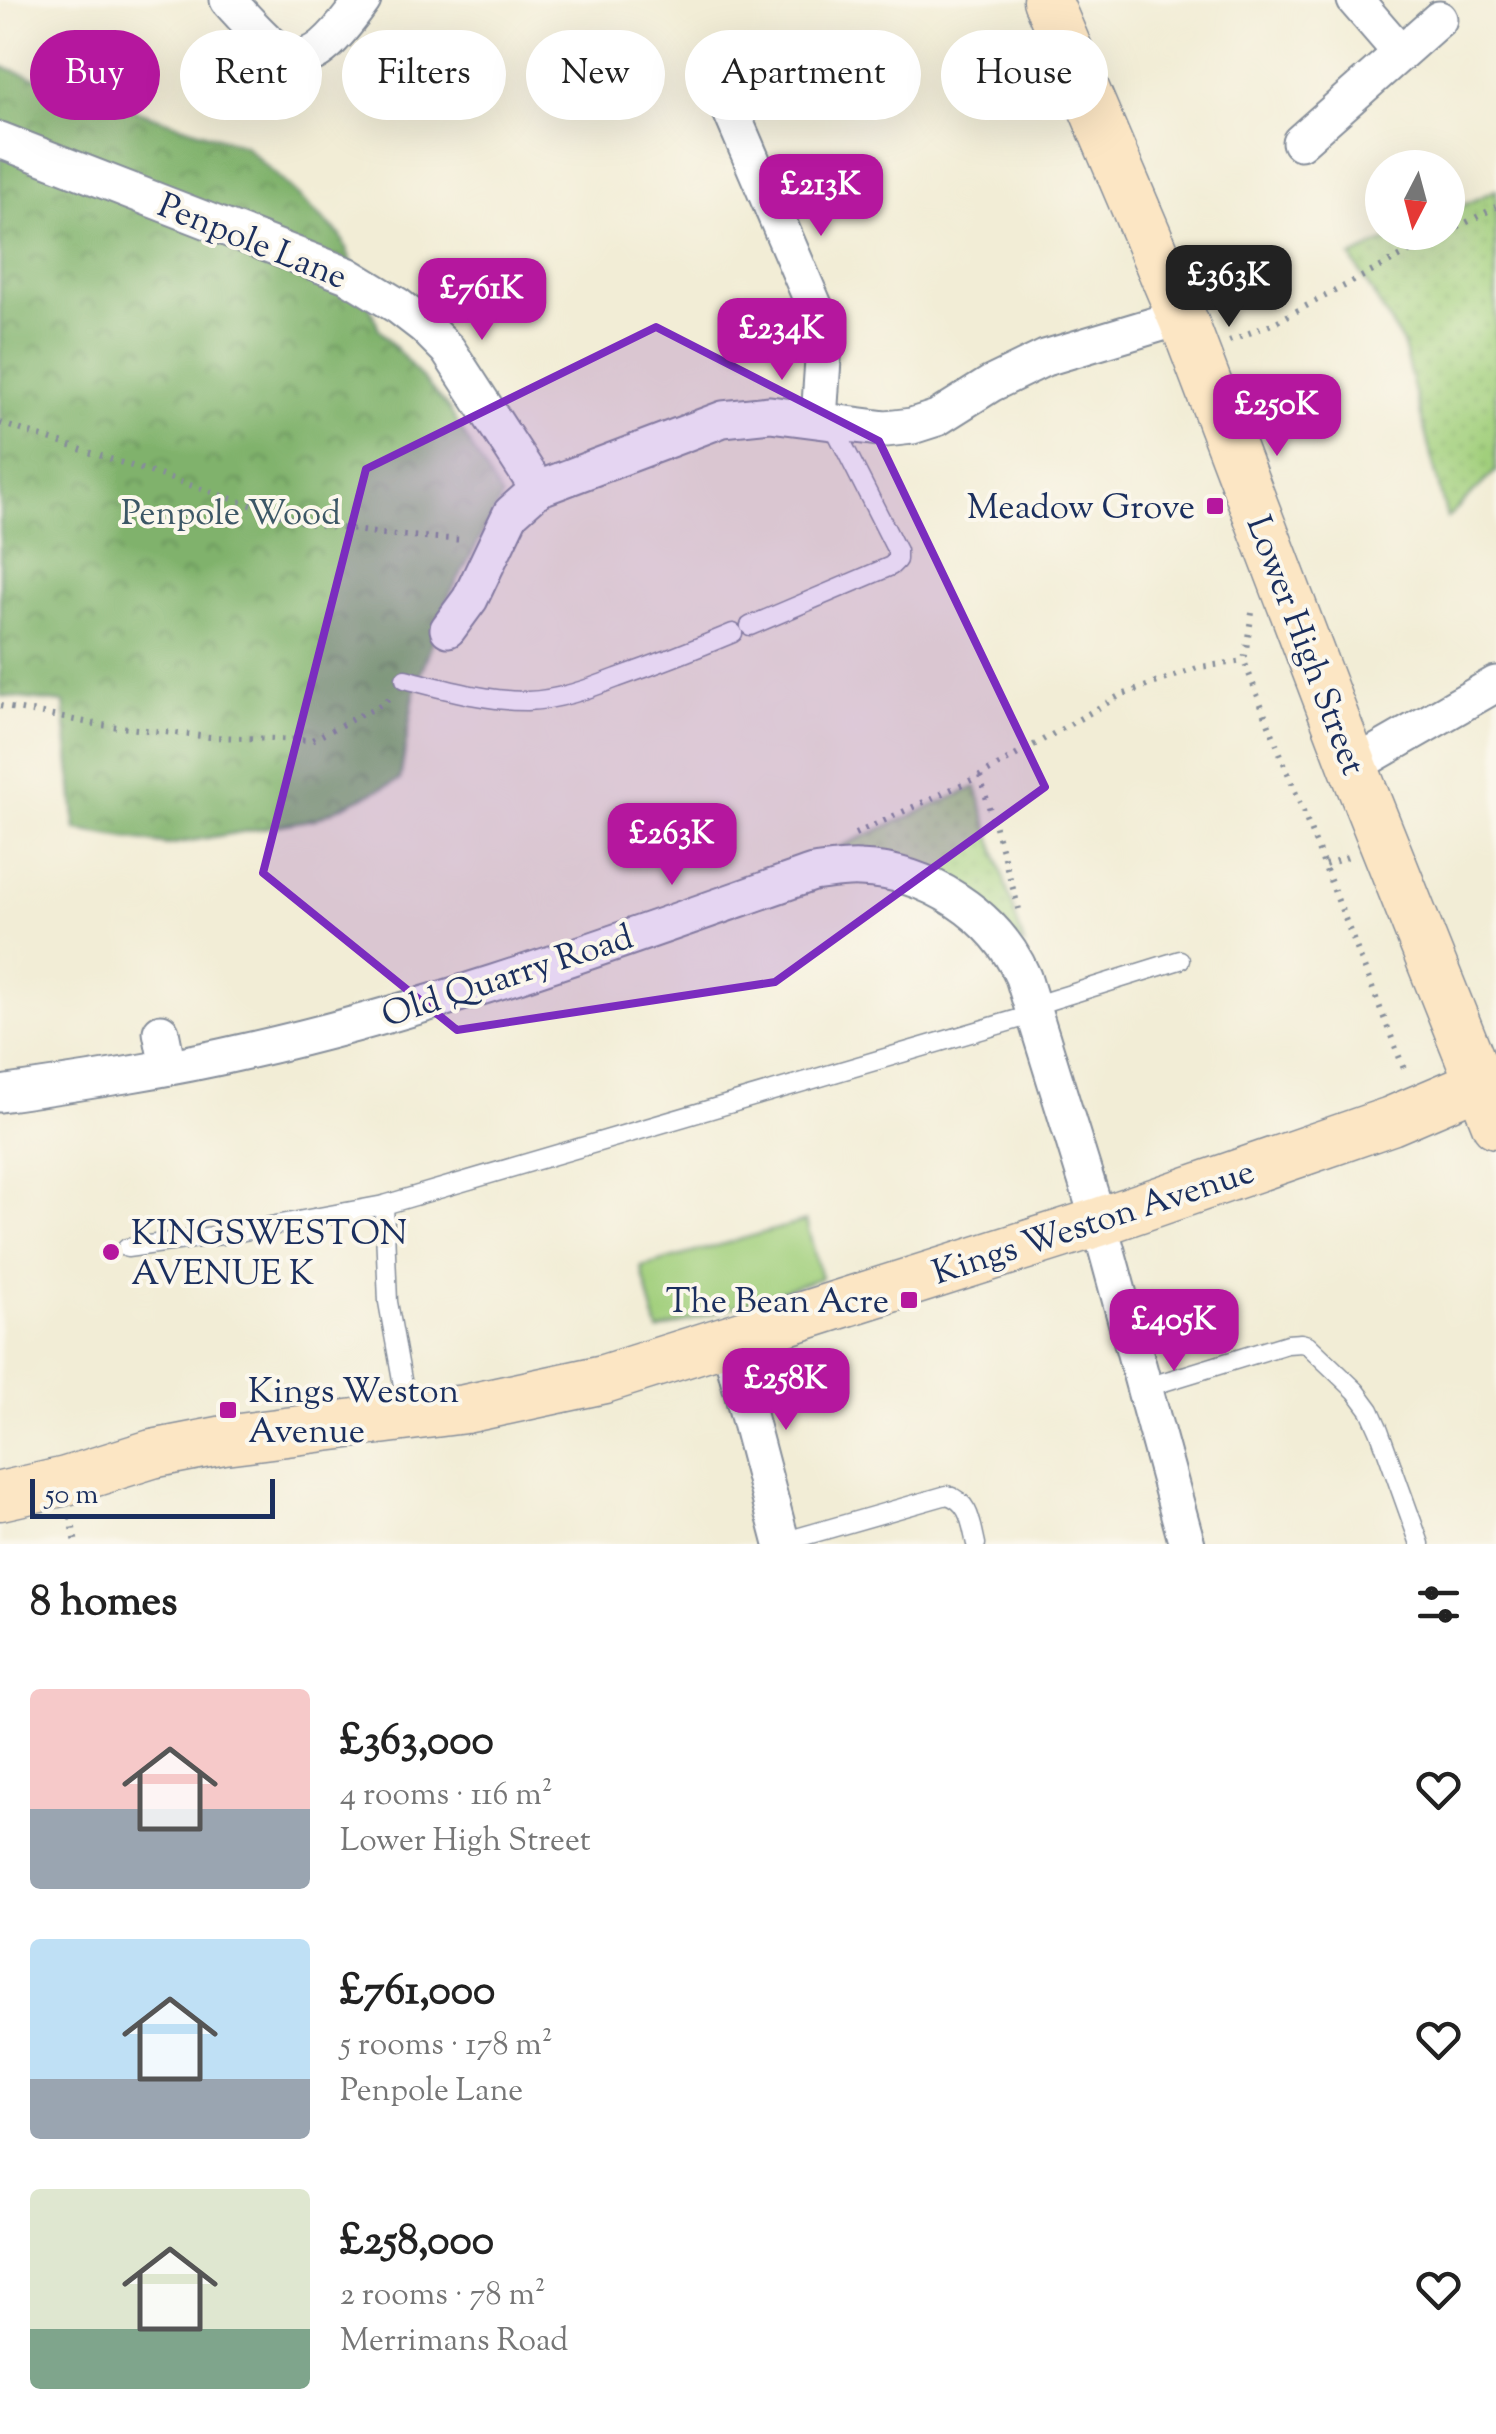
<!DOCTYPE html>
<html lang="en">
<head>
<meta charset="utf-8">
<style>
	body { margin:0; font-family:"Sorts Mill Goudy",serif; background:#f2f2f2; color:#222; height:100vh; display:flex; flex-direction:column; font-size:38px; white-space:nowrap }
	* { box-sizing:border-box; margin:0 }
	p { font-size:32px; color:#767676 }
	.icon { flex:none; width:55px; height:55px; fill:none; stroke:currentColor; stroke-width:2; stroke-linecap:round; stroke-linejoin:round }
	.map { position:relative; height:1544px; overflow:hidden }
	.details { display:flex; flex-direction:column; background:#fff; flex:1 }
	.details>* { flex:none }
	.hud { position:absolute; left:30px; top:30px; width:1438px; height:90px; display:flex; gap:20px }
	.needle { width:65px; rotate:186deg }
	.controls { position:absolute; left:1365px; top:150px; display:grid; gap:20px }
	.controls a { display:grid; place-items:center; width:100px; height:100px; border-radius:50%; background:#fff; box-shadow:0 10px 40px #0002; font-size:50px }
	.scale { position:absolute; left:30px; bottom:25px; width:245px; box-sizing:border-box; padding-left:10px; border:5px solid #1b2f5e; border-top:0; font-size:28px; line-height:35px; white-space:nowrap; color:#1b2f5e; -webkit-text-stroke:8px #fbf7ec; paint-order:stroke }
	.price { position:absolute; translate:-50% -85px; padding:0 22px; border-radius:20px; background:#b5179e; color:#fff; font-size:32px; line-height:65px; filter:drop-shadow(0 2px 5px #0008) }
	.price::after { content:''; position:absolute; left:50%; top:60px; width:30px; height:22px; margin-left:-15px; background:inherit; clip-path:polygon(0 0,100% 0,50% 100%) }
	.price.on { background:#222; color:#fff }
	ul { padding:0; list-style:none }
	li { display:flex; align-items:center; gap:30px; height:250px; padding:0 30px }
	li span { display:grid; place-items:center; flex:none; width:280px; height:200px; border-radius:10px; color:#555 }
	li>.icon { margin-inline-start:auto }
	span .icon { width:120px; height:120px; fill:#fffc; stroke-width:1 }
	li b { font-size:42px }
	h2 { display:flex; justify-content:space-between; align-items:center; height:120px; padding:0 30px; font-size:42px }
	.chip { padding:0 35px; border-radius:45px; background:#fff; box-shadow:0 10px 40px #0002; font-size:35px; line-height:90px }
	.chip.on { background:#b5179e; color:#fff }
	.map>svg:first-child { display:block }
	.grass { fill:url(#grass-dots); stroke:#5e7f6d; stroke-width:2.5 }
	.forest { fill:url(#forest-crowns); stroke:#4e7065; stroke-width:2.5 }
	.garden { fill:#a1cf7c; stroke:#5e7f6d; stroke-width:2.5 }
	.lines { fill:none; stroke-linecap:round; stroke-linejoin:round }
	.lane-casing { stroke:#868e9a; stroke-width:21 }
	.street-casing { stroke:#868e9a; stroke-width:39 }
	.secondary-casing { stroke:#868e9a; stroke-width:51 }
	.path { stroke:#868e9a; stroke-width:6; stroke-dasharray:2.5 8; stroke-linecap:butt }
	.lane { stroke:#fff; stroke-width:18 }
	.street { stroke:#fff; stroke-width:35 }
	.secondary { stroke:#fce6c4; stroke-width:48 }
	.marked { fill:#7b2cbf; fill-opacity:0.2; stroke:#7b2cbf; stroke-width:8; stroke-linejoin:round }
	.poi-dot { fill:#b5179e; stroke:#fbf7ec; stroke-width:4 }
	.labels { text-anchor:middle; stroke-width:8; stroke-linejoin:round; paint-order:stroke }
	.street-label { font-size:35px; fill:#1b2f5e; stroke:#fbf7ec }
	.poi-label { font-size:35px; fill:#1b2f5e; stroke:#fbf7ec; text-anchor:end }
	.park-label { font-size:35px; fill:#3c5766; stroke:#fbf7ec }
</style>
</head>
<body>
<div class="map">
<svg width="1496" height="1544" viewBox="0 0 1496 1544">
	<defs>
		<pattern id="grass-dots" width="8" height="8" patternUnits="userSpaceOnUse" patternTransform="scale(2.5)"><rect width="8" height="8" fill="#a1cf7c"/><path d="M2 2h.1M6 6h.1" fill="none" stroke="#8ab26e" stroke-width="1.8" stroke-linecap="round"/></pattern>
		<pattern id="forest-crowns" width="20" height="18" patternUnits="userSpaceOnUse" patternTransform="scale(2.5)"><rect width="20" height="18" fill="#80b26c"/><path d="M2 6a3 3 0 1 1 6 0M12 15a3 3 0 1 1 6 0" fill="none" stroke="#68915c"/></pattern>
	</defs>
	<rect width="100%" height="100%" fill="#fbf7ec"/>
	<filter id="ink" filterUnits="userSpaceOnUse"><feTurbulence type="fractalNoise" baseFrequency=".01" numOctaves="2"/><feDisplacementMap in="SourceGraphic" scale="20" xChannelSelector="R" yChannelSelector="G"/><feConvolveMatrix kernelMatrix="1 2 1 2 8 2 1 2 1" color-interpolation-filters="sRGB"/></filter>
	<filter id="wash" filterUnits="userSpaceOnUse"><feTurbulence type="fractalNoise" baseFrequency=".0048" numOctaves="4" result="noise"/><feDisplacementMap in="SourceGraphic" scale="40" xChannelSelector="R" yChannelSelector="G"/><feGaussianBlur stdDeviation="2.25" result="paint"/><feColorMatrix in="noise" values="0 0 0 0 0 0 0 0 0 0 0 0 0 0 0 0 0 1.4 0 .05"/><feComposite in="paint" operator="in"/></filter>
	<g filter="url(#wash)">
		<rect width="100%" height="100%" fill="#f2edd6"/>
		<g class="grass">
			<path d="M1496,190v281l-49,47 -45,-176 -51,-85 52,-24 45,-1v-20z"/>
			<path d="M976,787l48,158 -136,-86 -55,-9z"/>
		</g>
		<path class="forest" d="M0,66l245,80 96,90 38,93 70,80 53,89 -53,98 -34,93 -15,91 -85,39 -147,26 -92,-15 -12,-127 -64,-7z"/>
		<path class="garden" d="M806,1221l15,57 -163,53 -17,-64z"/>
	</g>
	<g filter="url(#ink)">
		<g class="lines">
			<defs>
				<g id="lane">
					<path d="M750,626l141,-60 6,-6v-9l-65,-128"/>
					<path d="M405,679c40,10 80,22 122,22 32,-1 61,-12 90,-23 40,-14 78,-29 116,-45"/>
					<path d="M1032,1006l148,-46"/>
					<path d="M384,1205l4,97 20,111"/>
					<path d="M127,1248l101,-14 156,-29 651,-191"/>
					<path d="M1144,1388l143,-44 14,-1 7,2 48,46 14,19 9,20 41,114"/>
					<path d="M779,1543l168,-48c23,7 24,28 29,49"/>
				</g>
				<g id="street">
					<path d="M228,0c63,70 76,82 135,0"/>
					<path d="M1355,0l45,52"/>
					<path d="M717,79l102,238 5,28 -5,74"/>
					<path d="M728,105l44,-19"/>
					<path d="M0,140l347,135 51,31 26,20 24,24 90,139"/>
					<path d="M1300,142l139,-123"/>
					<path d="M448,629l22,-30 41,-86 27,-24 185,-70 47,-5 116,15 26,-3 25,-8 54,-34 54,-26 137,-41"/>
					<path d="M1353,766l143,-82"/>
					<path d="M161,1032l7,35"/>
					<path d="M0,1094c83,-12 166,-24 247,-43 193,-43 380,-113 566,-178 16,-2 32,-5 47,-4 68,2 136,46 163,108l76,245 88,322"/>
					<path d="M728,1339l54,205"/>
				</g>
				<g id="secondary">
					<path d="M1047,0l135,317 171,449 143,358"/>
					<path d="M0,1496l66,-15 86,-27 72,-14 241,-31 139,-30 495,-157 292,-101 89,-38"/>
				</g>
			</defs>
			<use href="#lane" class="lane-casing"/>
			<use href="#street" class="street-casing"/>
			<use href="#secondary" class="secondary-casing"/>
			<g class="path">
				<path d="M1448,232l48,-25"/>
				<path d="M1229,341l43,-17 175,-92"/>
				<path d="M0,423l306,100 76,11 82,6"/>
				<path d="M1252,613l-8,48 162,413"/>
				<path d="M0,706l101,19 109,12 102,3 72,-37 5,-6"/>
				<path d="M980,776l39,133"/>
				<path d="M855,834l125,-58 139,-80 81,-29 44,-6"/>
				<path d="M1325,865l22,-8"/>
				<path d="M71,1517l5,27"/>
			</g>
			<use href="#lane" class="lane"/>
			<use href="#street" class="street"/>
			<use href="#secondary" class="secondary"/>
		</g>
	</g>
	<path class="marked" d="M656,327l223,114 166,346 -270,195 -318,48 -194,-157 103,-404z"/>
	<g class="poi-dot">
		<rect x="1205" y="496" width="20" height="20" rx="5"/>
		<circle cx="111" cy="1252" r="10"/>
		<rect x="899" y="1290" width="20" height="20" rx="5"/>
		<rect x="218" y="1400" width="20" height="20" rx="5"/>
	</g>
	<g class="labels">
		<g class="street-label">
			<text transform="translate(253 240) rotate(22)" y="12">Penpole Lane</text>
			<text transform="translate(1307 645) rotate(69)" y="12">Lower High Street</text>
			<text transform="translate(507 975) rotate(-18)" y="12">Old Quarry Road</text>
			<text transform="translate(1093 1221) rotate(-18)" y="12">Kings Weston Avenue</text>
		</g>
		<g class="poi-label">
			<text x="1195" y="518">Meadow Grove</text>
			<text x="131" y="1244" text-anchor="start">KINGSWESTON<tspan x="131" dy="40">AVENUE K</tspan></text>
			<text x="889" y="1312">The Bean Acre</text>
			<text x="248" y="1402" text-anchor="start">Kings Weston<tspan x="248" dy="40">Avenue</tspan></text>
		</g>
		<g class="park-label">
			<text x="231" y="524">Penpole Wood</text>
		</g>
	</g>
</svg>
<div class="controls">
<a><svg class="needle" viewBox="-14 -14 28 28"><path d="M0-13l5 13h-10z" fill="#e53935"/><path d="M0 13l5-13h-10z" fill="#767676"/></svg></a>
</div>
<div class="scale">50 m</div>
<b class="price" style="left:821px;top:239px">£213K</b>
<b class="price on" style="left:1229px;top:330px">£363K</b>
<b class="price" style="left:482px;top:343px">£761K</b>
<b class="price" style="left:782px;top:383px">£234K</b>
<b class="price" style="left:1277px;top:459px">£250K</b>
<b class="price" style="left:672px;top:888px">£263K</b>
<b class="price" style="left:1174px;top:1374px">£405K</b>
<b class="price" style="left:786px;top:1433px">£258K</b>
<div class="hud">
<a class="chip on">Buy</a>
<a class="chip">Rent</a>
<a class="chip">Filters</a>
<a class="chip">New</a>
<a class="chip">Apartment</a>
<a class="chip">House</a>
</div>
</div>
<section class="details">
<h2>8 homes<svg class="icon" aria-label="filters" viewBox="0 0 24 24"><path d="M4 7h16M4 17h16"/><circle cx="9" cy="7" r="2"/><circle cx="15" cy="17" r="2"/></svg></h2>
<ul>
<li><span style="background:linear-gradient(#f6c9c9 60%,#9aa5b1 0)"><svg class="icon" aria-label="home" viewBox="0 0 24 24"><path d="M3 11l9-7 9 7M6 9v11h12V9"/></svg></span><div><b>£363,000</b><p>4 rooms · 116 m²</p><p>Lower High Street</p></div><svg class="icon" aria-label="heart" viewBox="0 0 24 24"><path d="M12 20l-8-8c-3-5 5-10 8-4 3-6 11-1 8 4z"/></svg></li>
<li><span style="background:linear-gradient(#bfe0f5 70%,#9aa5b1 0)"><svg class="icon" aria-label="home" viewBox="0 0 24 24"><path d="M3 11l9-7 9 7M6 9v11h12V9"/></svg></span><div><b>£761,000</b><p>5 rooms · 178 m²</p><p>Penpole Lane</p></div><svg class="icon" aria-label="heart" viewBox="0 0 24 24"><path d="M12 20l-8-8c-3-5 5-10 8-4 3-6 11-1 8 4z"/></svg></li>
<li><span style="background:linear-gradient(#dfe7d0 70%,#7fa58c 0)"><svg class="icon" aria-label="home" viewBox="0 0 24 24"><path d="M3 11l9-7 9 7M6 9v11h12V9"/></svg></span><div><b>£258,000</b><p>2 rooms · 78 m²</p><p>Merrimans Road</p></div><svg class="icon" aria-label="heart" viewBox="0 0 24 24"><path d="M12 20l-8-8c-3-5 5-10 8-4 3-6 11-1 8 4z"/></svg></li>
</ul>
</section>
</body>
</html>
